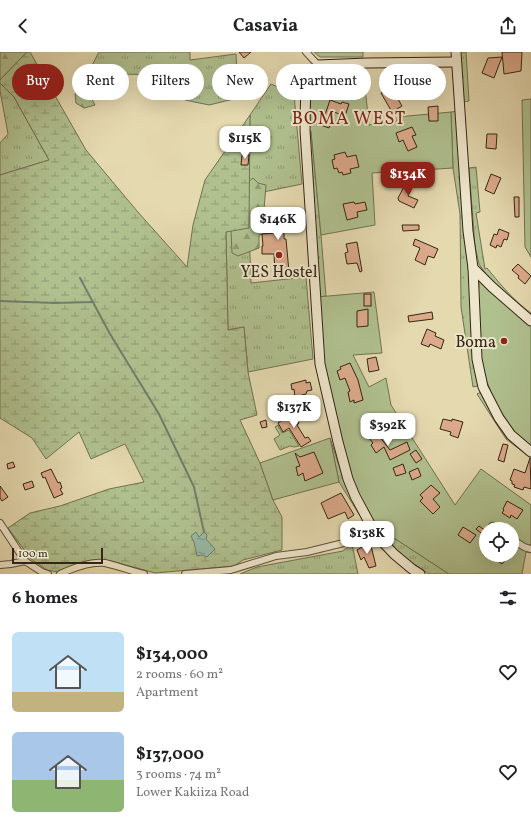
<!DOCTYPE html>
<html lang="en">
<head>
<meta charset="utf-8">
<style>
	body { margin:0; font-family:Vollkorn,serif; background:#f6f6f6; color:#202124; height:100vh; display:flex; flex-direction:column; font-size:15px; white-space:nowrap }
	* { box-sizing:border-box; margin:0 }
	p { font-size:13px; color:#757577 }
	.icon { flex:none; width:22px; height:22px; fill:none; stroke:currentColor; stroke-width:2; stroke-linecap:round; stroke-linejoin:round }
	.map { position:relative; height:522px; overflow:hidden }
	.panel { display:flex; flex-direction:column; background:#fff; flex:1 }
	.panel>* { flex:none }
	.hud { position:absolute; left:12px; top:12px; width:507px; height:36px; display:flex; gap:8px }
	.buttons { position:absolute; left:479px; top:470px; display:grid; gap:8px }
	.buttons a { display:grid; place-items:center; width:40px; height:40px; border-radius:50%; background:#fff; box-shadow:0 4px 16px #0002; font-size:20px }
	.scale { position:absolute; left:12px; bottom:10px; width:91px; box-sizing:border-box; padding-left:4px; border:2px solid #352514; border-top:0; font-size:11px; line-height:14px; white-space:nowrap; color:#352514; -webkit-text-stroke:3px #eee6cc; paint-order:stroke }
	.price { position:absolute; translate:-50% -34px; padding:0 9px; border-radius:8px; background:#fff; color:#222; font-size:13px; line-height:26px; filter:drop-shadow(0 1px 2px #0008) }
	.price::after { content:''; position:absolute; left:50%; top:24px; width:12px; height:9px; margin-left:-6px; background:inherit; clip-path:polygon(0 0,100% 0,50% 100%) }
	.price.active { background:#8f2418; color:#fff }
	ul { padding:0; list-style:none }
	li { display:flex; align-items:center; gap:12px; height:100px; padding:0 12px }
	li span { display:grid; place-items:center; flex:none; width:112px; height:80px; border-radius:6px; color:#555 }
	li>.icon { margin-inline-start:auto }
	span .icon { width:48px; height:48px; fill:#fffc; stroke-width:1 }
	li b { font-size:17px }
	h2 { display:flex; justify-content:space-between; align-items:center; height:48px; padding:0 12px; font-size:17px }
	.chip { padding:0 14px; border-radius:18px; background:#fff; box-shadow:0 4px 16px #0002; font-size:14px; line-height:36px }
	.chip.active { background:#8f2418; color:#fff }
	header { display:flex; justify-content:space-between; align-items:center; height:52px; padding:0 12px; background:#fff; font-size:18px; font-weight:700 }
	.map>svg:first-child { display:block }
	.grass { fill:url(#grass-tufts); stroke:#727252 }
	.forest { fill:url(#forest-firs); stroke:#727252 }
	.wetland { fill:url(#wetland-marsh); stroke:#727252 }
	.garden { fill:#b0c08f; stroke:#727252; fill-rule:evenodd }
	.water { fill:url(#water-ripples); stroke:#707f6c }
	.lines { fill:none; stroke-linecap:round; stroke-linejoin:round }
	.stream { stroke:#707f6c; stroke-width:2 }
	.building { fill:#dcaa8b; stroke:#352514 }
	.minor-casing { stroke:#61523b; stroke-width:8 }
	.secondary-casing { stroke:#352514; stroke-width:11 }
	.minor { stroke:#eee6cc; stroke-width:6 }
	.secondary { stroke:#eee6cc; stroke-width:9 }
	.poi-dot { fill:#8f2418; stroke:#eee6cc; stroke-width:1.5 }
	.labels { text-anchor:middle; stroke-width:4; stroke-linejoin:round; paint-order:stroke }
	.poi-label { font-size:16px; fill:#352514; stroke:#eee6cc }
	.quarter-label { font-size:18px; letter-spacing:1px; fill:#7a1f14; stroke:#eee6cc }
</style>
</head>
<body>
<header><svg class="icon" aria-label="back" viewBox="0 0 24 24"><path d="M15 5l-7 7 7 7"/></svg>Casavia<svg class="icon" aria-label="share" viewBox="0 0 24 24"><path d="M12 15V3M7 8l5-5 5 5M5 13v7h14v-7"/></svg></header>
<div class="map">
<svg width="531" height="522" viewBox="0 0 531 522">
	<defs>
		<pattern id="grass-tufts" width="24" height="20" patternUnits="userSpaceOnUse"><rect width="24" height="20" fill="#b0c08f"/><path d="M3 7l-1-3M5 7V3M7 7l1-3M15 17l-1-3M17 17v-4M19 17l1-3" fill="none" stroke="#909c74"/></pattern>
		<pattern id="forest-firs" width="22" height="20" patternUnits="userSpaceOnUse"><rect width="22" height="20" fill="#b0c08f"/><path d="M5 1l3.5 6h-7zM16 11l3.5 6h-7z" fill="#909c74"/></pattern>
		<pattern id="wetland-marsh" width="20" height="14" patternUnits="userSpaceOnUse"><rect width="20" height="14" fill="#b0c08f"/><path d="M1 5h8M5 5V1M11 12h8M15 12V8" fill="none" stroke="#909c74"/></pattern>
		<pattern id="water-ripples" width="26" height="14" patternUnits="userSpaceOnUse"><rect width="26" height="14" fill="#97bba6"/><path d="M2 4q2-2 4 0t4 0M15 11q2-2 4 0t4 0" fill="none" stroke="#7c9886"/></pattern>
	</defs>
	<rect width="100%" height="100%" fill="#e5d9b0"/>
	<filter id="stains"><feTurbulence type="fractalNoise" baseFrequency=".005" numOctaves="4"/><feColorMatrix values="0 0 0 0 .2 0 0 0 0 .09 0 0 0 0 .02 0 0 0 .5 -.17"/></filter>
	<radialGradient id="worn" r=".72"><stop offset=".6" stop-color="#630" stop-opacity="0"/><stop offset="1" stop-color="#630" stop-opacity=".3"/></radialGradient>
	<g class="grass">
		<path d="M99,0h91v8l46,-6 2,44 -29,7 -24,-5v-33l-5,8 -65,-1 -26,-3z"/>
		<path d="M459,0h7l3,49 -6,1z"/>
		<path d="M0,31l14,14 35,63 -49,15v-32l8,-9 -8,-43z"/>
		<path d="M271,32l23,10 8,90 -53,11 1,-80z"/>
		<path d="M458,59l24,274 -9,2 -12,-80 -1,-93 -7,-46 -2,-56z"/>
		<path d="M311,78l10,105 5,61 -9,1 -10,-166z"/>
		<path d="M476,115l4,45 -4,1 9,56 2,-1c13,16 27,33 44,45v6l-37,-33 -15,-22 -4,-17 -6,-79z"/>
		<path d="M249,176l2,55 55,-6 7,82 -65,13 -4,-45 -16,3 -2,-98 5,-2z"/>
		<path d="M483,339l48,63v4l-25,-19 -29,-45z"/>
		<path d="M278,373l4,8 7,-3 10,16 -5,1 -4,-1 -10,4 -6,-11 6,-4 -5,-8z"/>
		<path d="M330,386l14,43 23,46 -28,-45z"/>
		<path d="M391,484l58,38h-20l-20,-13 -23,-21z"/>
		<path d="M352,492l6,30h-118l17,-7 86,-16z"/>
	</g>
	<g class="forest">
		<path d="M0,0h27l-27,28z"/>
		<path d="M85,35l10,18 -11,3 -8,-5 -1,-9z"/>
		<path d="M253,126l5,5 8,2 -3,36 13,4 -2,7 -15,3v13l-21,8 -6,-3 -1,-23 12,-44z"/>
	</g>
	<path class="wetland" d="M27,0h3l56,98 51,61 50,56 6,-42 12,-45 45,-65 -1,113 -23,4 2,98 16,-3 4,45 9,43 -17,5 20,43 13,37 9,17v33l-39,10 -9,6 -79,7 -44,-12h-24l-29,11 -11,-2 -16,-11 -23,-31 22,-15 30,-7 49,-17 35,-7 -19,-38 -34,15 -12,-27 -33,27 -14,-21 -32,-20v-243l49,-15 -35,-63 -14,-14v-3z"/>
	<g class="garden">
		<path d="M314,0h49v5h-43z"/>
		<path d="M330,16h33l6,57 28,-4v-4l54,-5 2,56 -81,5 3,52 -54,10 -10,-104h-4c1,-16 -2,-52 13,-61 3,-1 7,-2 10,-2z"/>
		<path d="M531,47v158l-6,-10 -3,-147z"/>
		<path d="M478,220l53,49v127l-18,-15 -12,-15 -22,-57 -3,-55 3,-20z"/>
		<path d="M374,240l8,61 -29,2 16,32 17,-9 5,27 64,100 26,-36 50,36v48l-5,-1 -4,22h-73l-58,-38 -5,4 -7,-6 -23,-41 -15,-45 -19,-92 -5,-59zM486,477h26v26h-26z"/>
		<path d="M330,386l9,44 -66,18 -13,-37z"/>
	</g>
	<path class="water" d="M196,480l3,5 5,-5 3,3 -1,4 9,10 -8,8 -5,-2 -5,1 -3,-14 -3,-6z"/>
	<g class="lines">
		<g class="stream">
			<path d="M80,226l30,56 49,80 35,73 10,45"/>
			<path d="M0,249l55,2 38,-1"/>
		</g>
	</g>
	<g class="building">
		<path d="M239,0h12l-7,6z"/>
		<path d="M502,0h20l-1,19 -17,3z"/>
		<path d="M502,5l-8,21 -12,-5 6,-15z"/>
		<path d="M391,35l11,19 -10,6 -11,-19z"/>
		<path d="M330,48l11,4 1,-2 7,2 -4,12 -11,-4 -5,16 -14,-5 1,-5 7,3z"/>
		<path d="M438,54v15h-9l-1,-14z"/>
		<path d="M412,75l4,8 -4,1 5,11 -9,4 -5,-11 -4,2 -3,-9z"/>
		<path d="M487,82h10l-1,15 -10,-1z"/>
		<path d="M345,100l2,5 9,-2 3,12 -9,2 1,4 -8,2 -1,-3 -3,1 -2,-5 -3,1 -2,-9 3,-1 -1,-4z"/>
		<path d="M242,103h7l-1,10h-7z"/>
		<path d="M491,122l10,4 -7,16 -9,-4z"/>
		<path d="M407,129l7,3 -6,12 10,4 -4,8 -15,-7 -1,-3z"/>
		<path d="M514,145h5v20h-4z"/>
		<path d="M354,150l1,2 10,-2 2,8 -10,2 1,5 -11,3 -4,-16z"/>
		<path d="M280,156v3l11,-1 1,16h-8v13h2l3,33h-3v4l-8,1 -1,-4 -2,1 -1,-20h-12v-8h1l-1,-12 14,-1 -1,-14 -7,1v-11z"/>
		<path d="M402,173h17v5l-16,1z"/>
		<path d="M499,177l10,4 -2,7 -3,-1 -3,8 -4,-2 -1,3 -6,-3 4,-11 3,1z"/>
		<path d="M415,187l23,10 -4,9 -6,-2 -3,9 -10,-5 5,-12 -7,-3z"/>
		<path d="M357,190l5,29 -2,1 -3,-9 -10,1 -2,-11 3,-1 -2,-8z"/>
		<path d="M518,212l13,12 -6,8 -7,-6 1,-2 -7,-6z"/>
		<rect x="364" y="242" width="7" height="12"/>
		<path d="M368,257v17l-11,1v-16z"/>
		<path d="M432,260l1,7 -24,3 -1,-6z"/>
		<path d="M427,277l9,4 -1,3 9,4 -3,9 -11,-5 -1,3 -8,-3z"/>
		<path d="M376,305l3,13 -10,2 -2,-13z"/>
		<path d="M350,311l8,17 5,20 -9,3v-3l-4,2 -2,-10 2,-1 -5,-13 -5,2 -3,-9 4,-2 -1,-2z"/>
		<path d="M306,328v3l4,-1 2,8 -5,1 -1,3 -11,3 -1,-8 -2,1 -1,-6z"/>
		<path d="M292,361l7,10 -2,2 8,13 3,-1 3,4 -10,6 -12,-19 -6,4 -5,-9z"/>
		<path d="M443,367l9,2v-2l11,3 -5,16 -8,-3 1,-3 -11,-3z"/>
		<path d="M266,368l1,7 -5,1 -2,-6z"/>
		<path d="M376,380l14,18 17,-8 3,8 -20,10 -6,-13 -8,6 -5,-8 2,-2 -4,-5z"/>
		<path d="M503,392l5,1 -4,17 -6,-2z"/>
		<path d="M416,398l6,9 -6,4 -6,-9z"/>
		<path d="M314,400l9,21 -18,8 -2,-8 -5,3 -2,-9 4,-1 -5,-13 5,4z"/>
		<path d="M530,406l1,31 -7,-2 -1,3 -9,-3 1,-2 -3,-1v-3l-2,-1 4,-11 11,4z"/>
		<path d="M13,410l2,5 -7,2 -1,-5z"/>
		<path d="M403,412l3,9 -10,3 -3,-8z"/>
		<path d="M418,416l3,8 -9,4 -3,-8z"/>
		<path d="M51,417l7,14 2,-1 2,6 -2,1 3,5 -9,4 -9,-21 -2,1 -2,-5z"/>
		<path d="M32,429l2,6 -9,3 -2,-6z"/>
		<path d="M431,433l9,8 -7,6 7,8 -7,7 -13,-13 3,-3 -3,-3z"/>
		<path d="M0,434l8,11 -6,4 -2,-3z"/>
		<path d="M341,441l13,22 -6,4 -3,-7 -17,7 -7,-16z"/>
		<path d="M507,449l16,9 -6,9 -6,-4 -1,3 -8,-5 2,-3 -1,-1z"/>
		<path d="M479,474l7,5v6l-10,-8z"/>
		<path d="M463,475l13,8 -6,8 -12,-8z"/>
		<path d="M370,490l6,24 -7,2 -5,-11 -3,3 -4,-10z"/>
		<path d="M489,503h16l3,2 -6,7z"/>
	</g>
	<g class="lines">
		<defs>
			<g id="minor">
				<path d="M306,0l12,13"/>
				<path d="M0,471l25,38"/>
				<path d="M492,474l3,3"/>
				<path d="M512,487l12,8 7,2"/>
				<path d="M0,513l11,-1 14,-3 17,11 6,2"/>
				<path d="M60,522c13,-6 30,-13 45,-11 13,3 26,8 39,11"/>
				<path d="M185,522l46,-4 45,-14 31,-4 69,-17"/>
			</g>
			<g id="secondary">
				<path d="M456,0l12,179 5,37 4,91 6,28 16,31 12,17 20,17"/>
				<path d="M473,216l19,19 39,34"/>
				<path d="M420,522l-8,-5 -18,-15 -18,-19 -21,-39 -7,-17 -10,-37 -18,-78 -15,-234c1,-24 -3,-45 13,-65l50,-2 88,-1"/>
			</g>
		</defs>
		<use href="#minor" class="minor-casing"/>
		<use href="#secondary" class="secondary-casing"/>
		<use href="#minor" class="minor"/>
		<use href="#secondary" class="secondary"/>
	</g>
	<g class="poi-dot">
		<circle cx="279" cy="203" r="4"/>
		<circle cx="504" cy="289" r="4"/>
	</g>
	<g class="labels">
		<g class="poi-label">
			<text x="279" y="225">YES Hostel</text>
			<text x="496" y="295" text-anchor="end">Boma</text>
		</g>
		<g class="quarter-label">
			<text x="349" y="72">BOMA WEST</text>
		</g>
	</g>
	<rect width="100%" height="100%" filter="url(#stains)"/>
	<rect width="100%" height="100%" fill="url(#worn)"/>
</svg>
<div class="buttons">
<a><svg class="icon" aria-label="locate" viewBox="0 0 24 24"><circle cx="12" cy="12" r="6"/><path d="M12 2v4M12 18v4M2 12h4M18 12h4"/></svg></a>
</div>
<div class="scale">100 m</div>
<b class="price" style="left:245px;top:108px">$115K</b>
<b class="price active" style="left:408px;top:144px">$134K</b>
<b class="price" style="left:278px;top:189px">$146K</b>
<b class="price" style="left:294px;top:377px">$137K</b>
<b class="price" style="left:388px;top:395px">$392K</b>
<b class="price" style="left:367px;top:503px">$138K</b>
<div class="hud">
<a class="chip active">Buy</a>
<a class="chip">Rent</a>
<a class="chip">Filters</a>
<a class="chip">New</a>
<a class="chip">Apartment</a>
<a class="chip">House</a>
</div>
</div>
<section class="panel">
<h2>6 homes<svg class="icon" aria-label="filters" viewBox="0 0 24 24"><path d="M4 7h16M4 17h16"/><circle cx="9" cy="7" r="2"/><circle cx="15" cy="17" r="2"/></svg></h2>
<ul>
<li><span style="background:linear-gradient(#bfe0f5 75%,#c2b280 0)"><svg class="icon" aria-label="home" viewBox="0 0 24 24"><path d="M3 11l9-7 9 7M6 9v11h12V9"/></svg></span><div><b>$134,000</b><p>2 rooms · 60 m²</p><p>Apartment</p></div><svg class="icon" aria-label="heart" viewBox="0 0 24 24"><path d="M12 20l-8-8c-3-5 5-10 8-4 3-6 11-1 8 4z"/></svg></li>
<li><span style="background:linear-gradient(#a9c7e8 60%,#8fb573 0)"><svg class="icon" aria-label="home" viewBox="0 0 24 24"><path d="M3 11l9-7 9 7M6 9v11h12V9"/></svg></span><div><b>$137,000</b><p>3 rooms · 74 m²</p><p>Lower Kakiiza Road</p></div><svg class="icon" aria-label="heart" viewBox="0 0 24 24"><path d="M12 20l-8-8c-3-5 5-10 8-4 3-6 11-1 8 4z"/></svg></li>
</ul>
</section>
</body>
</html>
